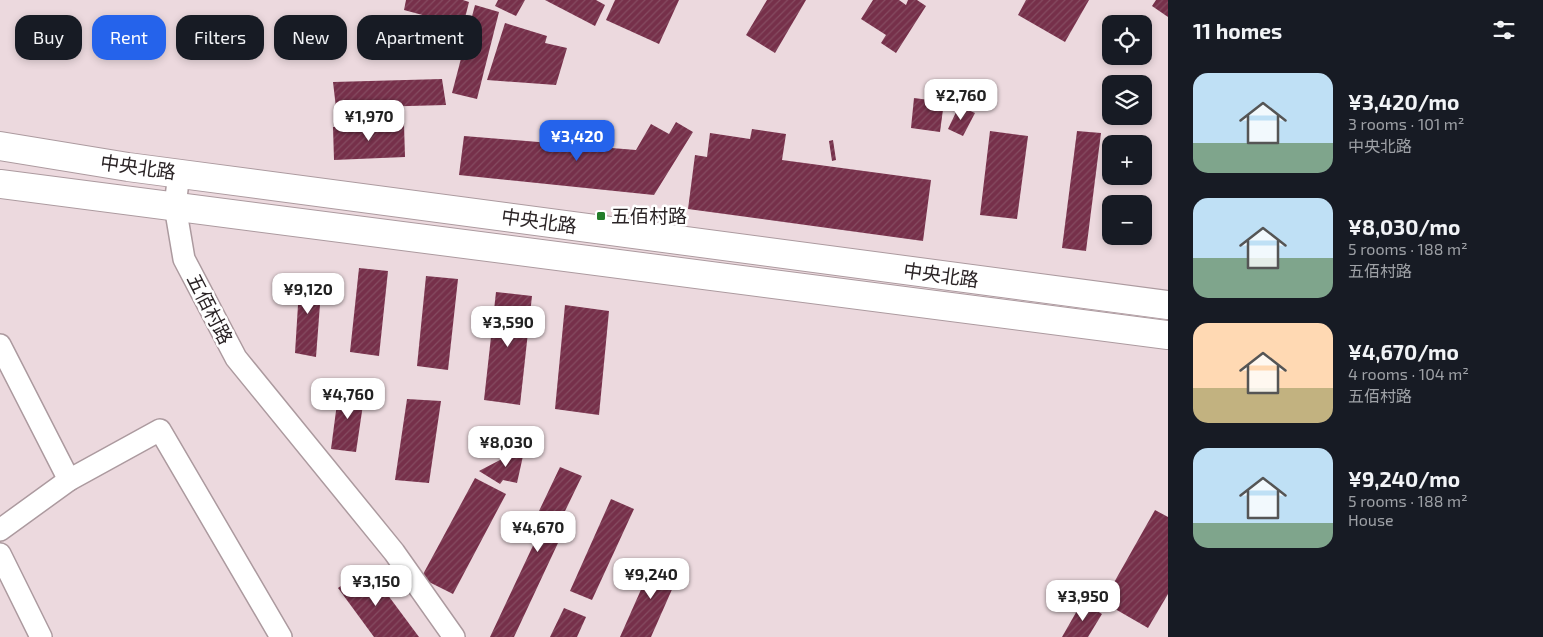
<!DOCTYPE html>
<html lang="en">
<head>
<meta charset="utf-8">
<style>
	body { margin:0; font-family:"Exo 2","Noto Sans SC",sans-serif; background:#20242c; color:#f1f3f6; height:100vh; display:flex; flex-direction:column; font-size:19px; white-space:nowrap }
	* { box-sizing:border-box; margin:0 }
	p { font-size:16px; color:#9ea1a6 }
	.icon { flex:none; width:28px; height:28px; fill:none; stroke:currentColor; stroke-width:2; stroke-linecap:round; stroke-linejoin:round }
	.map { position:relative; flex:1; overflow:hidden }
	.panel { display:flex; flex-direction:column; background:#171b24; width:375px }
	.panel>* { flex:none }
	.hud { position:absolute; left:15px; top:15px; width:475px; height:45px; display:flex; gap:10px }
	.buttons { position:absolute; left:1102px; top:15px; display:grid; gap:10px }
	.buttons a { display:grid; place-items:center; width:50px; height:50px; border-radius:10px; background:#171b24; box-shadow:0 2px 8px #0003; font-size:25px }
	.price { position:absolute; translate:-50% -42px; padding:0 11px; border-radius:10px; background:#fff; color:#222; font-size:16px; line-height:32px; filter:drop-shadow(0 1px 2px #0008) }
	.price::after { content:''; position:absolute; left:50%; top:30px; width:15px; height:11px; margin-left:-8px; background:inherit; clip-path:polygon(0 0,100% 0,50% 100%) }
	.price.active { background:#2563eb; color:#fff }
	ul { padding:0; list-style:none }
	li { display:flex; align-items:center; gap:15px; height:125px; padding:0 25px }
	li span { display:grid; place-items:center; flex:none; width:140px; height:100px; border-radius:15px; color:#555 }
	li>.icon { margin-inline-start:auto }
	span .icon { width:60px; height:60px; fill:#fffc; stroke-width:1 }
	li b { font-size:21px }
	h2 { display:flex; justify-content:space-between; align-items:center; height:60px; padding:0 25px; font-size:21px }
	.tag { padding:0 18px; border-radius:15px; background:#171b24; box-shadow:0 2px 8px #0003; font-size:18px; line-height:45px }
	.tag.active { background:#2563eb; color:#fff }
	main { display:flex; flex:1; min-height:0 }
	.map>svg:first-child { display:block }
	.building { fill:url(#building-hatch) }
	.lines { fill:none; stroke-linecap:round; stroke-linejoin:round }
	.minor-casing { stroke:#ac9a9f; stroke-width:24 }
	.major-casing { stroke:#ac9a9f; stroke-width:30 }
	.minor { stroke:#fff; stroke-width:21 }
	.major { stroke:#fff; stroke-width:28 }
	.poi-dot { fill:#237c2a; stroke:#fff; stroke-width:2 }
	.labels { text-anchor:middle; stroke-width:5; stroke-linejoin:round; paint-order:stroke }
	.street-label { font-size:19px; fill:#2b2426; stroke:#fff }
	.poi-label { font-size:19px; fill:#2b2426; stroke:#fff; text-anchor:start }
</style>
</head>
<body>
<main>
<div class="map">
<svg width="1168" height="637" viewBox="0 0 1168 637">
	<defs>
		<pattern id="building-hatch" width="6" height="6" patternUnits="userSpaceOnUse" patternTransform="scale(1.25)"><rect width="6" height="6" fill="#76304a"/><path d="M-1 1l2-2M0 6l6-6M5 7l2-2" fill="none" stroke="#854c61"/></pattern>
	</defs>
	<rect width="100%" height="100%" fill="#ecd9de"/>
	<g class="building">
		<path d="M406,0h57l6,2 -6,24 -59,-16z"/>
		<path d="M498,0h27l-9,16 -21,-10z"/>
		<path d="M545,0h51l9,5 -10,21z"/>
		<path d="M615,0h64l-20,44 -53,-24z"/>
		<path d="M767,0h39l-31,53 -29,-18z"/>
		<path d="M873,0h26l7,5 2,-5h9l9,6 -30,47 -15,-10 5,-8 -25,-16z"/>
		<path d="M1026,0h63l-24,42 -47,-27z"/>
		<path d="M1156,0h12v17l-16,-11z"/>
		<path d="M475,5l24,7 -22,87 -25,-6z"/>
		<path d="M505,23l42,13 -2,7 22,5 -11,37 -69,-5z"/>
		<path d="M442,79l4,26 -110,3 -3,-26z"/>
		<path d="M914,98l30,4 -4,30 -29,-4z"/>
		<path d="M959,106l16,7 -12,23 -15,-7z"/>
		<path d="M676,122l17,10 -39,63 -195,-20 5,-39 172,14 15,-26 18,10z"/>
		<path d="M404,124l1,33 -71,3 -1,-33z"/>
		<path d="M752,129l34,5 -4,26 149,20 -8,61 -235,-32 7,-54 12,2 3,-24 40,6z"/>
		<path d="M990,131l38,5 -11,83 -37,-4z"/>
		<path d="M1077,131l24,2 -15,118 -24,-3z"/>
		<path d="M833,140l3,20 -4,1 -3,-20z"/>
		<path d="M359,268l29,3 -9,85 -29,-4z"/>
		<path d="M300,273l22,5 -6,79 -21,-4z"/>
		<path d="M426,276l32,3 -10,91 -31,-4z"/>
		<path d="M496,292l36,4 -12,109 -36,-5z"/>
		<path d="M565,305l44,6 -10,104 -44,-6z"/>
		<path d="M339,388l26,3 -9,61 -25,-3z"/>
		<path d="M407,399l34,2 -12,82 -34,-3z"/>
		<path d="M525,447l-8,36 -14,-3 -3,4 -21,-13z"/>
		<path d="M560,467l22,9 -31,64 7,3 -44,94h-24l48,-102 -9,-3z"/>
		<path d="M475,478l31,16 -53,100 -32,-16z"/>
		<path d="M611,499l23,10 -42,91 -22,-9z"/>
		<path d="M1155,510l13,7v77l-20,34 -45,-26z"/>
		<path d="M655,558l26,11 -30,68h-31z"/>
		<path d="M367,567l52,70h-45l-36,-49z"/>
		<path d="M1082,602l20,12 -14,23h-26z"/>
		<path d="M564,608l22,9 -9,20h-27z"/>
	</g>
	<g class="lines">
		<defs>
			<g id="minor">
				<path d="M179,173l-4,33 9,53 52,99 158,194 60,85"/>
				<path d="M0,345l69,135"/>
				<path d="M0,530l69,-50 91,-50 121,207"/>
				<path d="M0,554l41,83"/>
			</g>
			<g id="major">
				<path d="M0,146l128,21 1040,138"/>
				<path d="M0,184l1168,151"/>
			</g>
		</defs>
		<use href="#minor" class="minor-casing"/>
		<use href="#major" class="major-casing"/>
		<use href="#minor" class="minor"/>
		<use href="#major" class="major"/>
	</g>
	<rect class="poi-dot" x="596" y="211" width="10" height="10" rx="2.5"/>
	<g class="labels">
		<g class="street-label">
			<text transform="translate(138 167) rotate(8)" y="7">中央北路</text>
			<text transform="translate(539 221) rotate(8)" y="7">中央北路</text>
			<text transform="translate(941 275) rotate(8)" y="7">中央北路</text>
			<text transform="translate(210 309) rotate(63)" y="7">五佰村路</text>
		</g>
		<g class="poi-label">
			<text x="611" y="223">五佰村路</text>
		</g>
	</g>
</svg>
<div class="buttons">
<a><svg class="icon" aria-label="locate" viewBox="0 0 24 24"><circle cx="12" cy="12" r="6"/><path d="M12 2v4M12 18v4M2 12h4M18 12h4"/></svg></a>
<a><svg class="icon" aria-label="layers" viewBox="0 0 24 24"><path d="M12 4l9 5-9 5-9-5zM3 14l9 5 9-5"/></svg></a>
<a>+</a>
<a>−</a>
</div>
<b class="price" style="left:961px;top:121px">¥2,760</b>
<b class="price" style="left:369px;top:142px">¥1,970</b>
<b class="price active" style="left:577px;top:162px">¥3,420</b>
<b class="price" style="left:308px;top:315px">¥9,120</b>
<b class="price" style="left:508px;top:348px">¥3,590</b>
<b class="price" style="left:348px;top:420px">¥4,760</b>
<b class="price" style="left:506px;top:468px">¥8,030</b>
<b class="price" style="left:538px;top:553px">¥4,670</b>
<b class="price" style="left:651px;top:600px">¥9,240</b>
<b class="price" style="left:376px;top:607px">¥3,150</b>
<b class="price" style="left:1083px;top:622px">¥3,950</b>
<div class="hud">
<a class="tag">Buy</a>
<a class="tag active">Rent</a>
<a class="tag">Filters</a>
<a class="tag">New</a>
<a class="tag">Apartment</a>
</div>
</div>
<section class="panel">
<h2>11 homes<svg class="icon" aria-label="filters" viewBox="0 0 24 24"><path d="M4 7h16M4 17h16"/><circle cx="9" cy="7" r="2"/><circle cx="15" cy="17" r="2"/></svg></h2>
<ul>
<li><span style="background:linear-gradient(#bfe0f5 70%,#7fa58c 0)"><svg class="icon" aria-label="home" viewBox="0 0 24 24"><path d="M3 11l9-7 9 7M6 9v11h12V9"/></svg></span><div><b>¥3,420/mo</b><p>3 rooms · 101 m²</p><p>中央北路</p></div></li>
<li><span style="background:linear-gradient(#bfe0f5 60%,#7fa58c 0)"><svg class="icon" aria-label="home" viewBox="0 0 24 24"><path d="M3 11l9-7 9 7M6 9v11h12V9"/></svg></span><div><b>¥8,030/mo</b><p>5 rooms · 188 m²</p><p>五佰村路</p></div></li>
<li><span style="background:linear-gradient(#ffd9b3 65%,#c2b280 0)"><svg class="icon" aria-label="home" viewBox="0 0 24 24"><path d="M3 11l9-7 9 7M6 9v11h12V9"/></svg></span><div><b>¥4,670/mo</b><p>4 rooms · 104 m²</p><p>五佰村路</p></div></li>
<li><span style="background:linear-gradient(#bfe0f5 75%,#7fa58c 0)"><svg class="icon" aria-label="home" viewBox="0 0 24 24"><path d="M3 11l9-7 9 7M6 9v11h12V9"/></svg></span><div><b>¥9,240/mo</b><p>5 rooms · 188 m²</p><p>House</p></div></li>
</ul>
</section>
</main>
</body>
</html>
